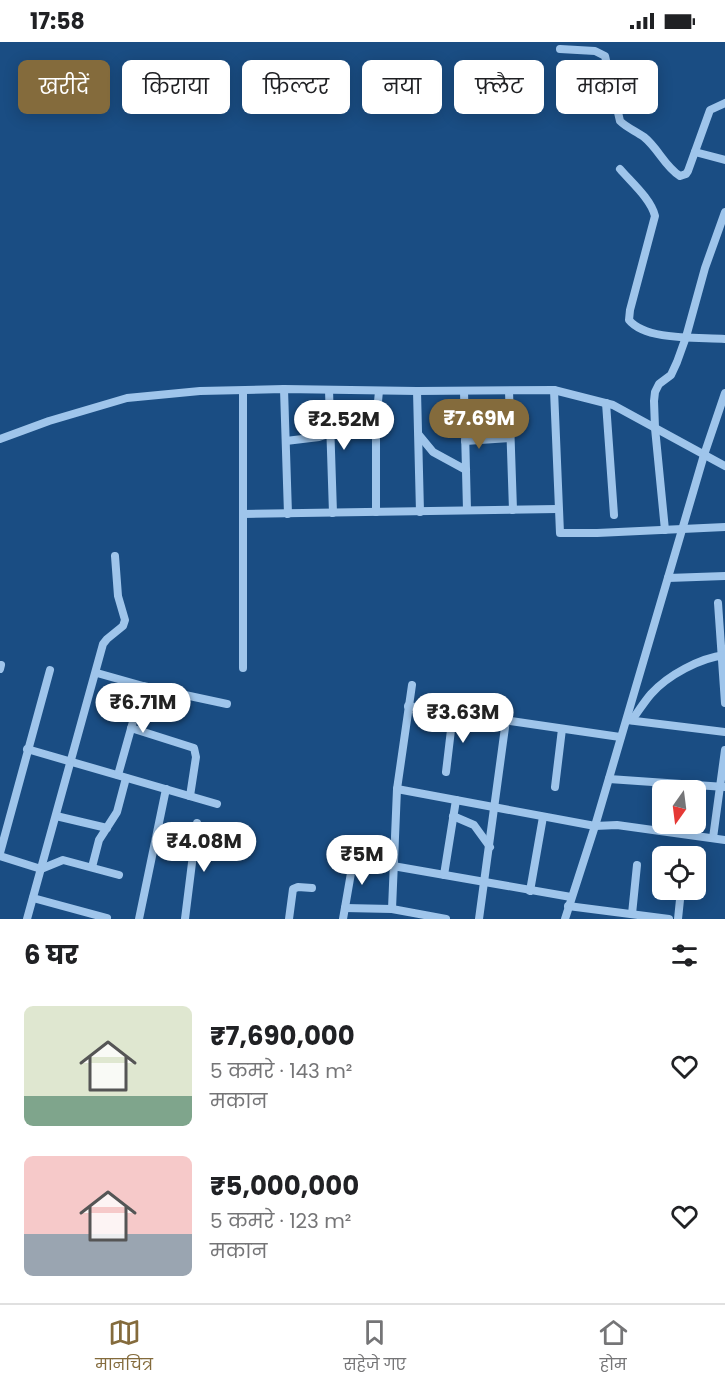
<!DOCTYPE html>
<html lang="hi">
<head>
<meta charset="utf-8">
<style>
	body { margin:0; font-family:Poppins,"Noto Sans Devanagari",sans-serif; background:#f6f6f6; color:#202124; height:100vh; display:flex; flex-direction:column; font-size:22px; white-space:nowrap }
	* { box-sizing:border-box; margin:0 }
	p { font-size:20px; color:#757577 }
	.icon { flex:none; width:33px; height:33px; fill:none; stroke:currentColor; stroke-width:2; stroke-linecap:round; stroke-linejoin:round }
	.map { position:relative; height:877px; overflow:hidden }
	.side { display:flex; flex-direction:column; background:#fff; flex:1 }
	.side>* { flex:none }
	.top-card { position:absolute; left:18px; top:18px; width:690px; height:54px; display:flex; gap:12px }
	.needle { width:39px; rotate:194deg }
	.controls { position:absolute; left:652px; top:738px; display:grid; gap:12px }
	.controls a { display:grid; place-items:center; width:54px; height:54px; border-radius:9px; background:#fff; box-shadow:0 3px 15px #0003; font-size:30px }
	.price { position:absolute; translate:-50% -51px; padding:0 14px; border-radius:21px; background:#fff; color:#222; font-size:20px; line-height:39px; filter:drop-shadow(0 2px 3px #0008) }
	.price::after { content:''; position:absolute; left:50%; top:36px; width:18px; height:14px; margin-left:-9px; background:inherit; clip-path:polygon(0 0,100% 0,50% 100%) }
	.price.on { background:#846b3c; color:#fff }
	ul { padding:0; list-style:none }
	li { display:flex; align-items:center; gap:18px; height:150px; padding:0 24px }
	li span { display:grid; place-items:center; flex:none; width:168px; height:120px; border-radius:9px; color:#555 }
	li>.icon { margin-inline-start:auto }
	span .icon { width:72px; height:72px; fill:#fffc; stroke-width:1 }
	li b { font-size:26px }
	h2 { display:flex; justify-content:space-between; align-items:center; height:72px; padding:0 24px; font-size:26px }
	.tag { padding:0 21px; border-radius:9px; background:#fff; box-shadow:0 3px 15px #0003; font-size:21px; line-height:54px }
	.tag.on { background:#846b3c; color:#fff }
	.status { display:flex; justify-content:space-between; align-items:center; height:42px; padding:0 30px; background:#fff; direction:ltr }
	.status svg { height:16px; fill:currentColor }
	.menu { display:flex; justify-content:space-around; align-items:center; height:84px; border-top:2px solid #e0e0e0; background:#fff; font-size:16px; color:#757577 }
	.menu a { display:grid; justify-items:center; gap:3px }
	.menu .on { color:#846b3c }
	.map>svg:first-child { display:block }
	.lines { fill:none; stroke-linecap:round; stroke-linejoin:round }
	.minor { stroke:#9fc5eb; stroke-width:8 }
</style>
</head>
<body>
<div class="status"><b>17:58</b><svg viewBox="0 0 49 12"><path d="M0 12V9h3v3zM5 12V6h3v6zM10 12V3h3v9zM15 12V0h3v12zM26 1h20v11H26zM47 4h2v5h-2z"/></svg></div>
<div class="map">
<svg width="725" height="877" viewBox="0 0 725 877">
	<rect width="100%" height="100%" fill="#1a4d83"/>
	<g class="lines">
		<g class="minor">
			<path d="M560,7l35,2 10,5 15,65c7,7 16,10 24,16 14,11 21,30 36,39l6,-2 2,-3 22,-61 15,-7"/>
			<path d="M695,110l30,8"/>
			<path d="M620,127c11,13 31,30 35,47l-25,94 -1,10c17,21 70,17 96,19"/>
			<path d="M284,347l4,125"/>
			<path d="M329,348l4,123"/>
			<path d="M554,348l6,143h37l128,-6"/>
			<path d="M417,349l3,121"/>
			<path d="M464,349l3,119"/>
			<path d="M509,349l4,119"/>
			<path d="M606,361l8,112"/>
			<path d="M419,393l14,17 33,18"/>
			<path d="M0,397l49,-18 78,-23 73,-7 84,-2 133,2 137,-1 59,15 112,61"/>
			<path d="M286,399l33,-4 36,-12 21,-2"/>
			<path d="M465,399l45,-3"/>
			<path d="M376,470v-89l3,-32"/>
			<path d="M243,472l314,-5"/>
			<path d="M665,488l-10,-102 -1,-27 1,-9 4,-8 12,-9 6,-13 9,-25 19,-69 20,-56"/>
			<path d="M668,536l57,-2"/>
			<path d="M718,561l7,100"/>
			<path d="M243,626v-277"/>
			<path d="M0,627l1,-4"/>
			<path d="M97,631l46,13 84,18"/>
			<path d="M408,664l212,31"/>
			<path d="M627,678l98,12"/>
			<path d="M632,678c6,-8 12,-18 19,-26 17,-19 49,-36 74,-39"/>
			<path d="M131,686l63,20 2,9 -6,39"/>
			<path d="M27,707l190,55"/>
			<path d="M446,730l7,-59"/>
			<path d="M118,733l25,-89"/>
			<path d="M609,737l116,8"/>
			<path d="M555,745l7,-58"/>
			<path d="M397,747l198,37 22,-1 108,15"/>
			<path d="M56,774l51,12"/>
			<path d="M453,774l21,9 16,22"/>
			<path d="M713,796l12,-88"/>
			<path d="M0,811l50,-183"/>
			<path d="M0,814l41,13 22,-9 56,15"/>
			<path d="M393,824l178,31"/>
			<path d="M92,825l7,-27 18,-28 9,-34"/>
			<path d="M444,833l12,-75"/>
			<path d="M530,849l13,-74"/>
			<path d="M33,856l74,20"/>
			<path d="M568,864l101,13"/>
			<path d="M345,866l47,1 54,10"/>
			<path d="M392,867l5,-120 15,-104"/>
			<path d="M632,872l5,-49"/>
			<path d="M27,877l76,-275 4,-5 16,-13 2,-6 -7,-24 -3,-40"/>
			<path d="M139,877l27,-130"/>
			<path d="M185,877l12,-96"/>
			<path d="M289,877l4,-30 5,-2 14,1"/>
			<path d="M343,877l12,-69"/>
			<path d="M479,877l27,-199"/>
			<path d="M565,877l30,-93 109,-371 21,-62"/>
			<path d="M678,877l3,-29"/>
		</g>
	</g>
</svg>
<div class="controls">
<a><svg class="needle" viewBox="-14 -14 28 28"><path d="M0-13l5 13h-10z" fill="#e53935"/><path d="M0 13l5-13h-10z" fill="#757577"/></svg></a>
<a><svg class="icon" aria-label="locate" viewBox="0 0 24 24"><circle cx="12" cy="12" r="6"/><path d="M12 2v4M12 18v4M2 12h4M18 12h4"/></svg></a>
</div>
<b class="price on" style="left:479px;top:408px">₹7.69M</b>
<b class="price" style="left:344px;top:409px">₹2.52M</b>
<b class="price" style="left:143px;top:692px">₹6.71M</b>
<b class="price" style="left:463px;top:702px">₹3.63M</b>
<b class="price" style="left:204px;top:831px">₹4.08M</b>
<b class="price" style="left:362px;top:844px">₹5M</b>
<div class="top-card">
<a class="tag on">खरीदें</a>
<a class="tag">किराया</a>
<a class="tag">फ़िल्टर</a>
<a class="tag">नया</a>
<a class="tag">फ़्लैट</a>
<a class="tag">मकान</a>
</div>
</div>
<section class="side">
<h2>6 घर<svg class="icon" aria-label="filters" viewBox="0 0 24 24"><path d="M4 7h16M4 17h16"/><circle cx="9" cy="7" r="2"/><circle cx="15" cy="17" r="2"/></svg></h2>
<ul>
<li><span style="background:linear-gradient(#dfe7d0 75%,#7fa58c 0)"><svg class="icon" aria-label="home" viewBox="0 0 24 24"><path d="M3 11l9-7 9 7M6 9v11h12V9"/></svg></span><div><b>₹7,690,000</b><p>5 कमरे · 143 m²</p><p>मकान</p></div><svg class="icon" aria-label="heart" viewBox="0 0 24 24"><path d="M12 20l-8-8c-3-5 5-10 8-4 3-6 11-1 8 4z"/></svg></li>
<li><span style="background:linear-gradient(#f6c9c9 65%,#9aa5b1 0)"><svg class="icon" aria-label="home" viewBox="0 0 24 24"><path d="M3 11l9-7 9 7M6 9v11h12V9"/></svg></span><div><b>₹5,000,000</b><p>5 कमरे · 123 m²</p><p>मकान</p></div><svg class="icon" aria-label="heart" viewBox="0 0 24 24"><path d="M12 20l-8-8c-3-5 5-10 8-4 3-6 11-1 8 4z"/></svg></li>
</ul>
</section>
<nav class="menu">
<a class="on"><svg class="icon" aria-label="map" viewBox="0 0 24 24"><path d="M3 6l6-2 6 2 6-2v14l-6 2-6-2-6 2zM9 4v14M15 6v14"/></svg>मानचित्र</a>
<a><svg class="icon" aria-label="saved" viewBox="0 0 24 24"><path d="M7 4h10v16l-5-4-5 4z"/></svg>सहेजे गए</a>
<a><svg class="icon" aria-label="home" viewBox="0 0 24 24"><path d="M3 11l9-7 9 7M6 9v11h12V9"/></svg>होम</a>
</nav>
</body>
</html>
